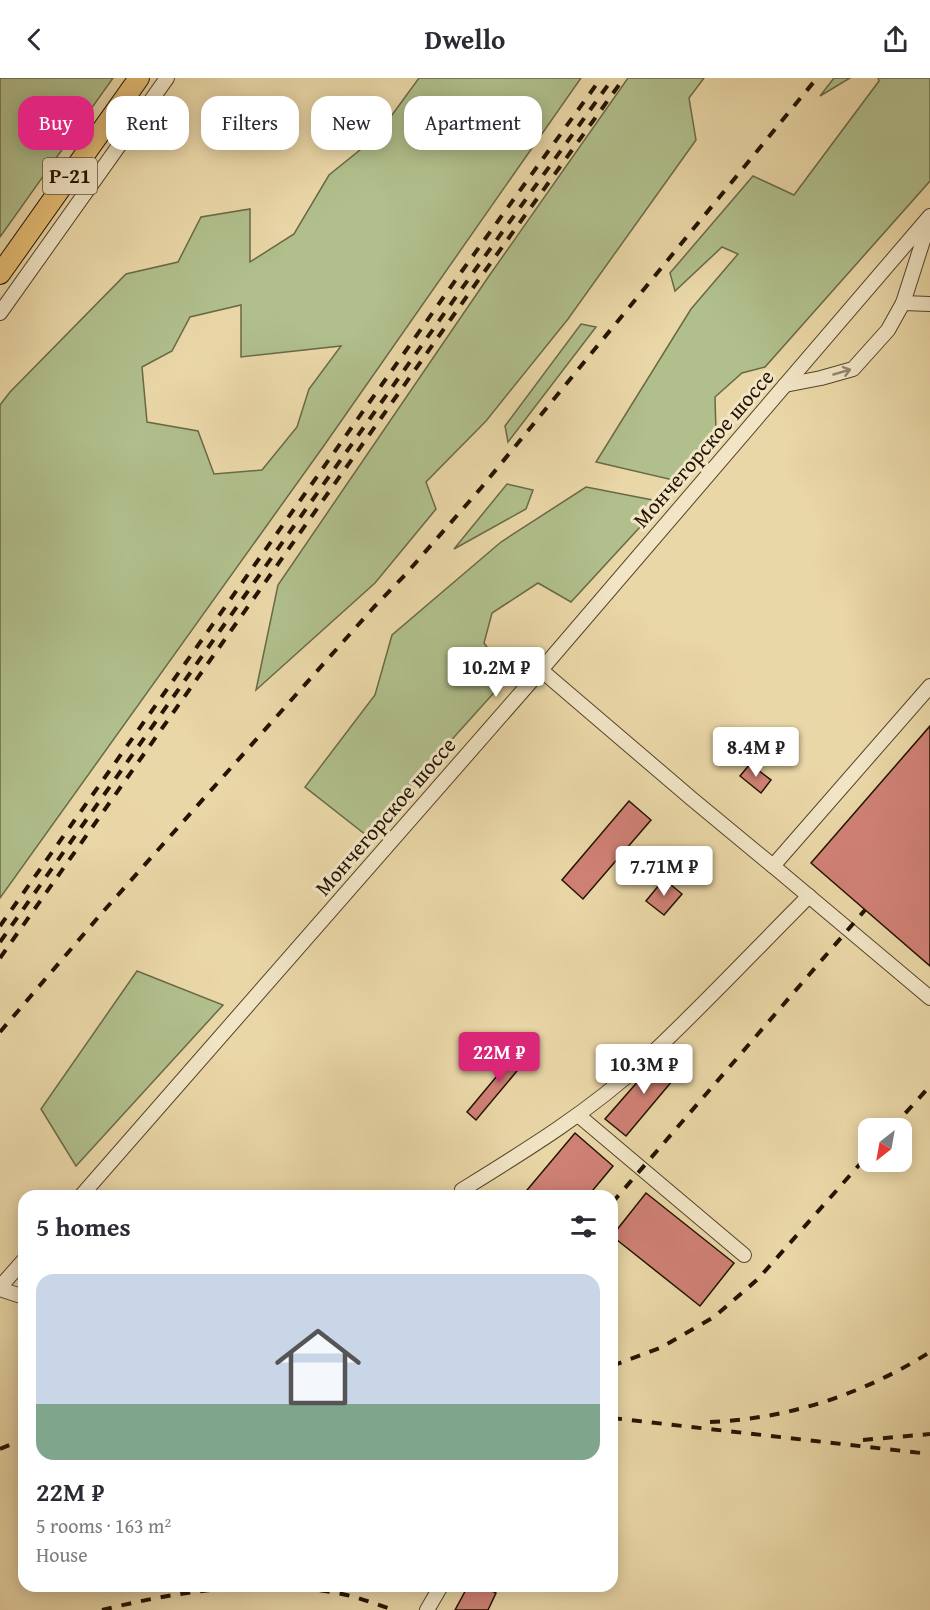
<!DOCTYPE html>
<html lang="en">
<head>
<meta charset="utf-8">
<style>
	body { margin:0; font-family:"Gentium Book Plus",serif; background:#f7f7f7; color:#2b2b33; height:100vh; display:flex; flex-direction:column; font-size:22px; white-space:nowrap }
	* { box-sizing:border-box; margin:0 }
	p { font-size:20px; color:#7c7c81 }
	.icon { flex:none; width:33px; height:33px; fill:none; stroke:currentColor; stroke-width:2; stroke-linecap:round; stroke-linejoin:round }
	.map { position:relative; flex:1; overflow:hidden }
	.details { position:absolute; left:18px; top:1112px; width:600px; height:402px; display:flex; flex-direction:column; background:#fff; border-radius:18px; box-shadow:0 3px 15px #0003 }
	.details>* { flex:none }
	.banner { position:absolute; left:18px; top:18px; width:600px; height:54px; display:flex; gap:12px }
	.needle { width:39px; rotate:211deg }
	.fabs { position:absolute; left:858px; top:1040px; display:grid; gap:12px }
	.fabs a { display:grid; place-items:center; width:54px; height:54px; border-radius:12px; background:#fff; box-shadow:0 3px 15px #0003; font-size:30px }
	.price { position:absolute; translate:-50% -51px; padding:0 14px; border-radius:6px; background:#fff; color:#222; font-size:20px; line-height:39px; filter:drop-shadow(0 2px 3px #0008) }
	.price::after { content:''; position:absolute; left:50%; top:36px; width:18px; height:14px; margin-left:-9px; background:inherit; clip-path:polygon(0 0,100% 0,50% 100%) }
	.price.active { background:#db2777; color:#fff }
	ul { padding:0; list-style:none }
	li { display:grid; align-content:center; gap:12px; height:318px; padding:0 18px }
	li span { display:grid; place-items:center; height:186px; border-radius:18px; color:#555 }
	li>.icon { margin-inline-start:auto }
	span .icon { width:108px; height:108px; fill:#fffc; stroke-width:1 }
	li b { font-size:26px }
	h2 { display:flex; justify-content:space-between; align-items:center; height:72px; padding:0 18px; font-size:26px }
	.pill { padding:0 21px; border-radius:18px; background:#fff; box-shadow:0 3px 15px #0003; font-size:21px; line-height:54px }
	.pill.active { background:#db2777; color:#fff }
	header { display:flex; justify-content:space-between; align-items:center; height:78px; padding:0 18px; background:#fff; font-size:27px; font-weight:700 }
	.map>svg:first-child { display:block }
	.green { fill:#b0bf8c; stroke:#6a6946; stroke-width:1.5; fill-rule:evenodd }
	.building { fill:#d08176; stroke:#231300; stroke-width:1.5 }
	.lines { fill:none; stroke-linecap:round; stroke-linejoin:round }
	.minor-casing { stroke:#55442a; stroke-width:16 }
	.highway-casing { stroke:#231300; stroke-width:22 }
	.minor { stroke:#f1e5c6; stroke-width:14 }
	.highway { stroke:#e5bc74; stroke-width:20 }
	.rail { stroke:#231300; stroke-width:4; stroke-dasharray:10 10; stroke-linecap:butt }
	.oneway { stroke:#94866d }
	.labels { text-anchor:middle; stroke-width:6; stroke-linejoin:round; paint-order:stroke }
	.shield { fill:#f1e5c6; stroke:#61523b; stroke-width:1.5 }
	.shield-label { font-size:21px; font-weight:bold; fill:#231300 }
	.street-label { font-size:22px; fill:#231300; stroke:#f1e5c6 }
</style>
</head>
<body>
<header><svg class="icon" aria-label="back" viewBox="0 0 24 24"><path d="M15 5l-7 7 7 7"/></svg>Dwello<svg class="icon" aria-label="share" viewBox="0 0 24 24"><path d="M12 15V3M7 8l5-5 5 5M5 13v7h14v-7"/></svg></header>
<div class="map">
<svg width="930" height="1532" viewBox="0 0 930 1532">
	<rect width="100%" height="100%" fill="#ead7a7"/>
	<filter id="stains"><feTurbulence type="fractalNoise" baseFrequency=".00333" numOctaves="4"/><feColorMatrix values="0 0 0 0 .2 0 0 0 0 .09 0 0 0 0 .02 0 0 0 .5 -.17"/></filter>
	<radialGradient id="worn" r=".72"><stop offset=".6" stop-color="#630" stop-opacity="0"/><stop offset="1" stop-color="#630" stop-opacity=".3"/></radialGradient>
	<g class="green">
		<path d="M0,0h113l-113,159z"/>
		<path d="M419,0h162l-258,369 -323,451v-493l10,-13 116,-118 52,-12 23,-45 49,-8v53l44,-28 35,-59 47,-38zM241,227v52l100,-11 -32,43 -12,38 -35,43 -48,4 -16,-43 -51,-9 -5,-55 30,-16 18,-34z"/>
		<path d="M628,0h76l-15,20 7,42 -128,179 -82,102 -60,61 10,27 -61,74 -119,107 22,-105 211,-309z"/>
		<path d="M834,0h16l-30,18z"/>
		<path d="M878,0h52v103l-165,186 -23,6 -27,24 1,36 -43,47 -77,-18 95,-153 47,-55 -16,-7 -47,44 -5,-18 83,-97 41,19 85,-114z"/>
		<path d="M581,246l15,3 -88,115 -3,-16z"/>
		<path d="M507,406l26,6 -7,19 -72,40z"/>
		<path d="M586,409l77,15 -92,100 -33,-19 -46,30 -8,30 25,33 -143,159 -61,-48 70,-92 17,-60 109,-93z"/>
		<path d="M137,893l86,34 -147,161 -35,-57z"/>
	</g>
	<g class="building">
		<path d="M930,648v240l-119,-103z"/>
		<path d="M750,686l21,16 -10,13 -21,-17z"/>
		<path d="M629,723l22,19 -68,79 -21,-19z"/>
		<path d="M664,801l18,15 -18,21 -18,-14z"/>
		<path d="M522,968l10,7 -56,67 -9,-8z"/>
		<path d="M665,976l18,14 -57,68 -21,-17 42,-48z"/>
		<path d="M575,1055l38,33 -25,30h-66z"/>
		<path d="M646,1115l88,70 -34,43 -88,-70z"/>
		<path d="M468,1508h14l14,7 -8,17h-33z"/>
	</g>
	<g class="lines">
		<defs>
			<g id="minor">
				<path d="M903,225l27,1"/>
				<path d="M0,235l167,-235"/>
				<path d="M785,307l36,-7 32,-9 35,-39 15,-27 26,-81"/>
				<path d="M541,592l151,129 81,67 157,-180"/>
				<path d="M773,788l157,132"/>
				<path d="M578,1037l166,140"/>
				<path d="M81,1118l460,-526 389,-454"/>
				<path d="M463,1118l-1,-6c63,-39 127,-78 182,-129 57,-53 110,-110 165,-165"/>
				<path d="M0,1209l24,-27"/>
				<path d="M0,1211l24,8"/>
				<path d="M427,1532l14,-24"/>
			</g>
			<path id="highway" d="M0,196l139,-196"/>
		</defs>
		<use href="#minor" class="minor-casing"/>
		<use href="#highway" class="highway-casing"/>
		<use href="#minor" class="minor"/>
		<use href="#highway" class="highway"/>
		<g class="rail">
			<path d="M0,848l462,-655 139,-193"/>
			<path d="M0,864l470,-665 143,-199"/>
			<path d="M0,880l477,-676 147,-204"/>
			<path d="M0,954l101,-118 273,-307 31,-32 76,-87 336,-410"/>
			<path d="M892,1050l38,-42"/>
			<path d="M612,1125l253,-293"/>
			<path d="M612,1288l48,-18 54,-31 44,-38 110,-124"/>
			<path d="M612,1340l318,36"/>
			<path d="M710,1344c78,-3 154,-28 220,-70"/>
			<path d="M863,1362l67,-6"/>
			<path d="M0,1371l24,-10"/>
			<path d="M102,1532c77,-19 156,-31 235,-17 19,3 38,11 57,17"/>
		</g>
	</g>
	<defs><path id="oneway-shaft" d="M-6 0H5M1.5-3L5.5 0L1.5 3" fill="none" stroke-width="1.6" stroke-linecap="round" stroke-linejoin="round" transform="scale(1.5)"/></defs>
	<use class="oneway" href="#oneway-shaft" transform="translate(842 294) rotate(-16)"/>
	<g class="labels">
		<rect class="shield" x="43" y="80" width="54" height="36" rx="4.5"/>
		<g class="shield-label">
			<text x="70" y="105">Р-21</text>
		</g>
		<g class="street-label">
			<text transform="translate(703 370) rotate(-49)" y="8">Мончегорское шоссе</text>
			<text transform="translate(385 738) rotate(-49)" y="8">Мончегорское шоссе</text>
		</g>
	</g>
	<rect width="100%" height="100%" filter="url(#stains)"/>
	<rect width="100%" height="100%" fill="url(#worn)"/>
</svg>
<div class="fabs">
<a><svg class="needle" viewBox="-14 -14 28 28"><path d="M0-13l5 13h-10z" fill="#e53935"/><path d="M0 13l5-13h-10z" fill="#7c7c81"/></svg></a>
</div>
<b class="price" style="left:496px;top:620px">10.2M ₽</b>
<b class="price" style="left:756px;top:700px">8.4M ₽</b>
<b class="price" style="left:664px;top:819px">7.71M ₽</b>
<b class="price active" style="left:499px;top:1005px">22M ₽</b>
<b class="price" style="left:644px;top:1017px">10.3M ₽</b>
<div class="banner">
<a class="pill active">Buy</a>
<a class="pill">Rent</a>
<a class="pill">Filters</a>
<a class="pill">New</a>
<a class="pill">Apartment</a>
</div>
<section class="details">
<h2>5 homes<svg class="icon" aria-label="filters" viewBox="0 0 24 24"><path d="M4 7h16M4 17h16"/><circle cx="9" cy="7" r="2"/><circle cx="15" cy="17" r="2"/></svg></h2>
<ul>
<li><span style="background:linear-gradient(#c9d6e8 70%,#7fa58c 0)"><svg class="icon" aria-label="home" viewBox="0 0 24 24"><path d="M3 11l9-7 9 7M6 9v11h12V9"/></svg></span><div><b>22M ₽</b><p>5 rooms · 163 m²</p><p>House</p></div></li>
</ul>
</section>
</div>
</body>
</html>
